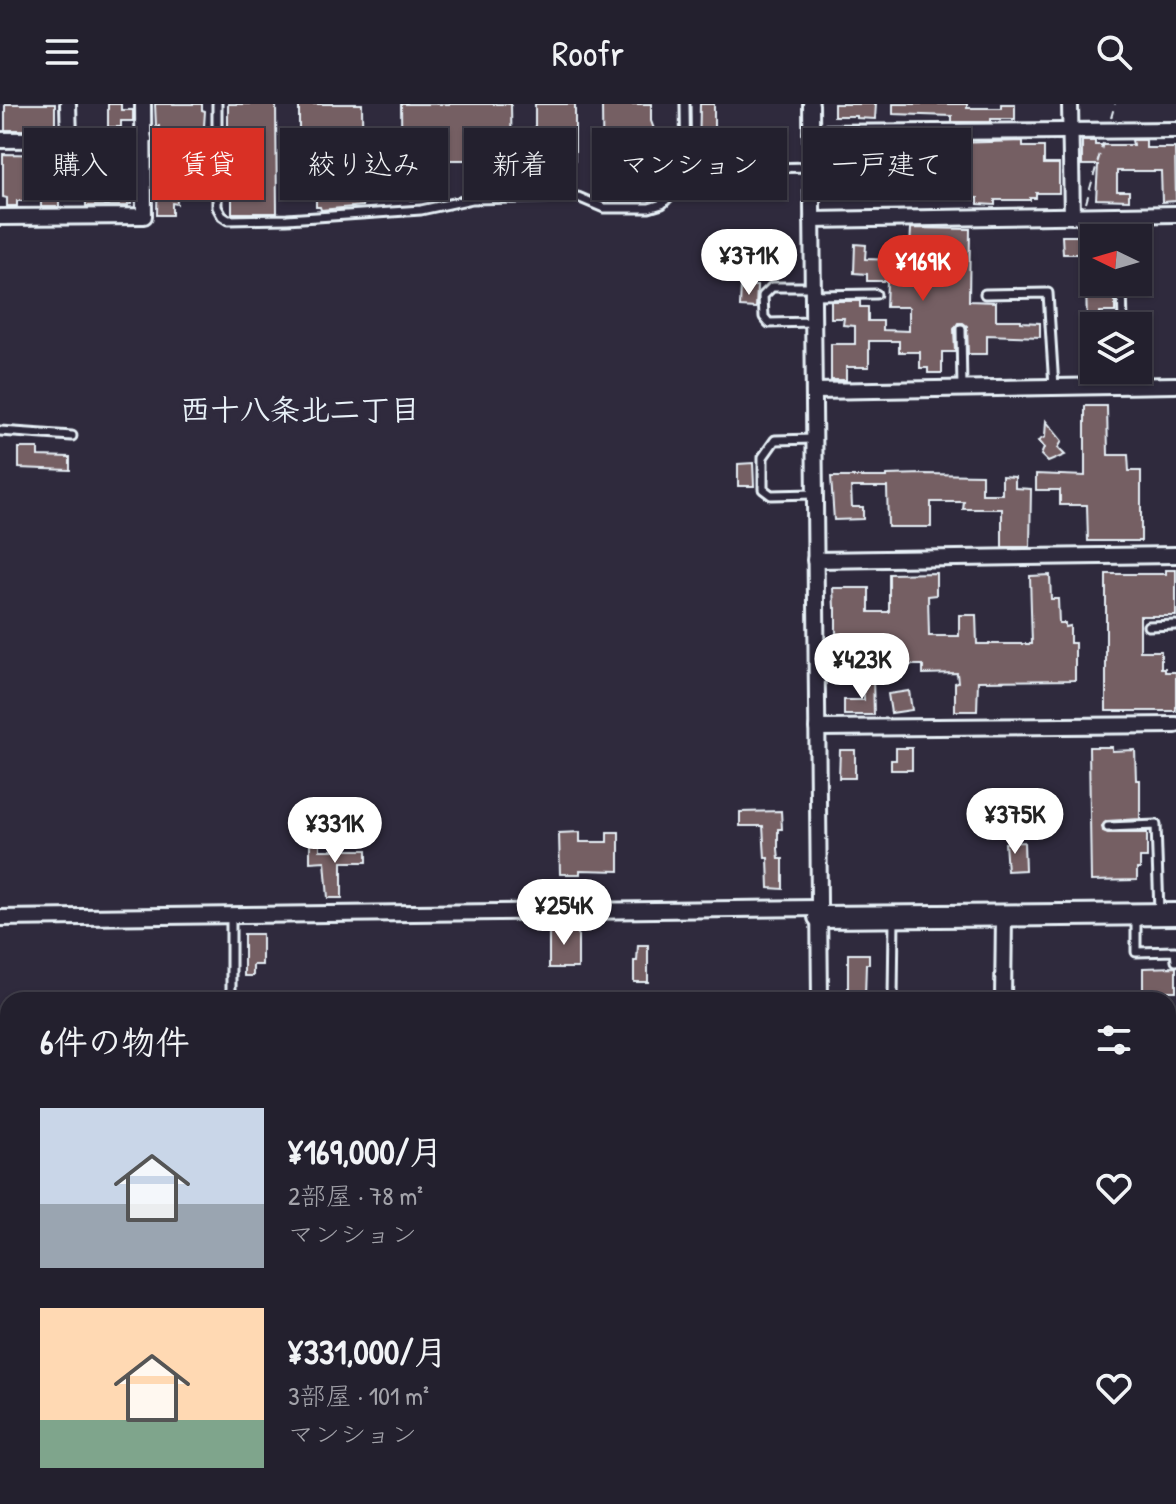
<!DOCTYPE html>
<html lang="ja">
<head>
<meta charset="utf-8">
<style>
	body { margin:0; font-family:"Patrick Hand","Klee One",sans-serif; background:#2f2d3a; color:#f1f3f6; height:100vh; display:flex; flex-direction:column; font-size:30px; white-space:nowrap }
	* { box-sizing:border-box; margin:0 }
	p { font-size:26px; color:#a3a3aa }
	.icon { flex:none; width:44px; height:44px; fill:none; stroke:currentColor; stroke-width:2; stroke-linecap:round; stroke-linejoin:round }
	.map { position:relative; flex:1; overflow:hidden }
	.panel { position:absolute; left:0px; top:888px; width:1176px; height:512px; display:flex; flex-direction:column; background:#23202e; border-radius:24px 24px 0 0; box-shadow:0 2px 6px #0004,0 0 0 2px #403e4a }
	.panel>* { flex:none }
	.guide { position:absolute; left:24px; top:24px; width:1128px; height:72px; display:flex; gap:16px }
	.needle { width:52px; rotate:275deg }
	.fabs { position:absolute; left:1080px; top:120px; display:grid; gap:16px }
	.fabs a { display:grid; place-items:center; width:72px; height:72px; border-radius:0px; background:#23202e; box-shadow:0 2px 6px #0004,0 0 0 2px #403e4a; font-size:40px }
	.price { position:absolute; translate:-50% -68px; padding:0 18px; border-radius:28px; background:#fff; color:#222; font-size:26px; line-height:52px; filter:drop-shadow(0 2px 4px #0008) }
	.price::after { content:''; position:absolute; left:50%; top:48px; width:24px; height:18px; margin-left:-12px; background:inherit; clip-path:polygon(0 0,100% 0,50% 100%) }
	.price.current { background:#d93025; color:#fff }
	ul { padding:0; list-style:none }
	li { display:flex; align-items:center; gap:24px; height:200px; padding:0 40px }
	li span { display:grid; place-items:center; flex:none; width:224px; height:160px; border-radius:0px; color:#555 }
	li>.icon { margin-inline-start:auto }
	span .icon { width:96px; height:96px; fill:#fffc; stroke-width:1 }
	li b { font-size:34px }
	h2 { display:flex; justify-content:space-between; align-items:center; height:96px; padding:0 40px; font-size:34px }
	.pill { padding:0 28px; border-radius:0px; background:#23202e; box-shadow:0 2px 6px #0004,0 0 0 2px #403e4a; font-size:28px; line-height:72px }
	.pill.current { background:#d93025; color:#fff }
	header { display:flex; justify-content:space-between; align-items:center; height:104px; padding:0 40px; background:#23202e; font-size:36px; font-weight:600 }
	.map>svg:first-child { display:block }
	.building { fill:#745e63; stroke:#e8f1f8; stroke-width:2 }
	.lines { fill:none; stroke-linecap:round; stroke-linejoin:round }
	.lane-casing { stroke:#e8f1f8; stroke-width:13 }
	.street-casing { stroke:#e8f1f8; stroke-width:20 }
	.secondary-casing { stroke:#e8f1f8; stroke-width:26 }
	.path { stroke:#e8f1f8; stroke-width:2; stroke-dasharray:8 6; stroke-linecap:butt }
	.lane { stroke:#2f2a3d; stroke-width:7 }
	.street { stroke:#2f2a3d; stroke-width:14 }
	.secondary { stroke:#2f2a3d; stroke-width:20 }
	.labels { text-anchor:middle; stroke-width:8; stroke-linejoin:round; paint-order:stroke }
	.neighbourhood-label { font-size:30px; font-weight:bold; fill:#e8f1f8; stroke:#2f2a3d }
</style>
</head>
<body>
<header><svg class="icon" aria-label="menu" viewBox="0 0 24 24"><path d="M4 6h16M4 12h16M4 18h16"/></svg>Roofr<svg class="icon" aria-label="search" viewBox="0 0 24 24"><circle cx="10" cy="10" r="6"/><path d="M15 15l6 6"/></svg></header>
<div class="map">
<svg width="1176" height="1400" viewBox="0 0 1176 1400">
	<rect width="100%" height="100%" fill="#2f2a3d"/>
	<filter id="ink" filterUnits="userSpaceOnUse"><feTurbulence type="fractalNoise" baseFrequency=".0125" numOctaves="2"/><feDisplacementMap in="SourceGraphic" scale="16" xChannelSelector="R" yChannelSelector="G"/><feConvolveMatrix kernelMatrix="1 2 1 2 8 2 1 2 1" color-interpolation-filters="sRGB"/></filter>
	<g filter="url(#ink)">
		<g class="building">
			<rect x="5" y="0" width="50" height="26"/>
			<path d="M108,0h13v6h12v11h-12v6h-13z"/>
			<path d="M155,0h47v6l3,1 -2,31h-24v19h-4l2,43 -5,-1v12h-15l2,-89h-3z"/>
			<path d="M228,0h48l1,109h-45v-16h-4z"/>
			<path d="M299,0h63l1,102 -42,4 -1,-3h-4v-20h-17z"/>
			<path d="M401,0h110l1,64h7v2h21v-31h-5v-35h40v59h-16v14h-10v12l-60,1v-30h-44v38l-35,2v-5h-8z"/>
			<path d="M602,0h49v17l6,16v6l-6,11 1,46h-49z"/>
			<path d="M700,0h14v58l-10,1v-4h-5z"/>
			<path d="M834,0h42l-1,15 -18,-1v-2h-23z"/>
			<path d="M893,0h74v4h34v-4h14v15h-24v3h-39v-6l-59,-2z"/>
			<path d="M1132,36h14v8h29l1,53 -14,1 -1,-31h-44v20h12v9l-33,-1 2,-34h-16v-24h13v4h38z"/>
			<path d="M1023,37v6h21v17h15v29h-23v5h-6v2h-35v5l-17,-1v-6l-57,-1 -1,-23h-28l1,-27h28v4l34,-1 -1,-7z"/>
			<path d="M874,38v33l-45,-1 1,-21h29v-10z"/>
			<path d="M88,46h17v6h27l-1,48h-3v2h-42v-7h-27v8h-18v-6h-24v5h-10v-8l-4,-1v-43l56,1v-3h29z"/>
			<path d="M1086,123h28v11h-20v16h-31l-1,-18h24z"/>
			<path d="M911,124l59,1 -1,72 27,1v18h25v2l19,1v14l-53,-2v19h-19l-1,-28 -4,-3h-5l-4,6 1,23h-13v21h-14v-5h-8v-16h-21v-11h-30v26h-23v13h-15v-36h24v-18l-12,-1 1,-7h-13v-17h29v6h8v14h15v9l26,1v-24h-23l1,-26h-20v-7l-13,-1 1,-29 11,1 -1,14 31,1v-11l14,1z"/>
			<path d="M1086,178h29v30h-16v14h-12z"/>
			<path d="M741,182h16l-1,22 -16,-1z"/>
			<path d="M1085,302h22l1,49h20l1,16h12v70h-53l-1,-36h-27v-15h-24v-16l49,2z"/>
			<path d="M1046,317l16,20 -4,7 7,7 -17,7 -7,-7 3,-7 -6,-7 7,-4z"/>
			<path d="M19,344h19v8l32,1v13l-51,-2z"/>
			<path d="M753,359l1,23h-16v-22z"/>
			<path d="M924,370l58,1v19h20v-18l13,1v11l16,1 -1,58h-28v-38h-39l1,-7h-33v25h-43l-1,-40h-36l1,20h11v12l-29,1 -3,-43h56v-2z"/>
			<path d="M1166,466h10v46h-36v35h21v17h4v4h11v39h-70v-137h60z"/>
			<path d="M936,469v22l-8,1 1,40h30v-21h17l1,29h55l-2,-68 20,-1 1,24h7l1,24h6v4l5,-1v17h5v37l-97,1 -1,30h-22v-28l3,-1 -1,-9 -34,1v-9h-20v-21h-67v-36h-2l-1,-20h36v24h20v-38z"/>
			<path d="M863,573h10l1,38h-30v-15h20z"/>
			<path d="M909,587l3,19 -21,3 -3,-19z"/>
			<path d="M1089,643h23v4l23,-1 1,30h4v39l-33,2 -5,5 1,5 5,2h39v25h-7v11h-3v11l-46,1z"/>
			<path d="M896,644h16v22h-21v-10h5z"/>
			<path d="M840,646h15v28h-16z"/>
			<path d="M781,707l1,18h-4v20l1,10h4v30l-14,-1 -1,-30h-3l-2,-32h-23v-14z"/>
			<path d="M580,728v10h27v-10h12v39l-39,-1v4h-20l-1,-41z"/>
			<path d="M310,737h10v9h47v12h-25v36h-14l-3,-37 -15,1z"/>
			<path d="M1024,738l1,28 -18,1 -2,-28z"/>
			<path d="M578,821v43h-29v-42z"/>
			<path d="M244,830h18v31h-9v11h-9z"/>
			<path d="M638,841h10v37h-14v-21h3z"/>
			<path d="M848,850h21v10h-3l-1,33h-17z"/>
			<path d="M1176,863v24h-33v-23z"/>
		</g>
		<g class="lines">
			<defs>
				<g id="lane">
					<path d="M217,0v103l5,9 6,4 59,-1 134,-9 51,-11 106,-2 26,11h45l13,-4 24,-25 28,-10 98,-2"/>
					<path d="M685,0l1,75"/>
					<path d="M1121,111l1,23"/>
					<path d="M1122,178l1,44"/>
					<path d="M813,183h-41l-9,9 1,21 5,6 44,-1"/>
					<path d="M985,190l63,-1 6,94"/>
					<path d="M813,191l63,-1"/>
					<path d="M961,225l1,60"/>
					<path d="M1124,266v16"/>
					<path d="M0,327l72,5"/>
					<path d="M814,335l-39,1 -12,17v32l8,6 43,-1"/>
					<path d="M1148,522l28,-1"/>
					<path d="M1108,723l48,-2 3,87"/>
					<path d="M231,811v85"/>
					<path d="M1136,813v35l39,-1 1,10"/>
					<path d="M893,896l1,-82"/>
					<path d="M1168,1027h8"/>
					<path d="M1168,1120h8"/>
					<path d="M0,1173h8"/>
					<path d="M1168,1236h8"/>
					<path d="M1168,1367h8"/>
					<path d="M1087,1392v8"/>
					<path d="M1132,1392l1,8"/>
					<path d="M826,1396l87,-1v-3"/>
					<path d="M977,1400v-8"/>
					<path d="M1009,1400v-8"/>
				</g>
				<g id="street">
					<path d="M68,0l1,35"/>
					<path d="M811,0l9,896"/>
					<path d="M1070,0l2,112"/>
					<path d="M811,29l365,-3"/>
					<path d="M0,36l144,-1"/>
					<path d="M0,113l144,-1 -1,-112"/>
					<path d="M812,116l364,-6"/>
					<path d="M814,287l362,-6"/>
					<path d="M815,456l361,-5"/>
					<path d="M817,624l359,-3"/>
					<path d="M0,814l819,-10"/>
					<path d="M1003,896l1,-85"/>
					<path d="M1168,991h8"/>
					<path d="M826,1392v8"/>
				</g>
				<g id="secondary">
					<path d="M819,813l357,-3"/>
					<path d="M1168,1270l8,-1"/>
				</g>
			</defs>
			<use href="#lane" class="lane-casing"/>
			<use href="#street" class="street-casing"/>
			<use href="#secondary" class="secondary-casing"/>
			<g class="path">
				<path d="M1111,14l4,-14"/>
				<path d="M1086,99l17,-60"/>
			</g>
			<use href="#lane" class="lane"/>
			<use href="#street" class="street"/>
			<use href="#secondary" class="secondary"/>
		</g>
	</g>
	<g class="labels">
		<g class="neighbourhood-label">
			<text x="300" y="316">西十八条北二丁目</text>
		</g>
	</g>
</svg>
<div class="fabs">
<a><svg class="needle" viewBox="-14 -14 28 28"><path d="M0-13l5 13h-10z" fill="#e53935"/><path d="M0 13l5-13h-10z" fill="#a3a3aa"/></svg></a>
<a><svg class="icon" aria-label="layers" viewBox="0 0 24 24"><path d="M12 4l9 5-9 5-9-5zM3 14l9 5 9-5"/></svg></a>
</div>
<b class="price" style="left:749px;top:193px">¥371K</b>
<b class="price current" style="left:923px;top:199px">¥169K</b>
<b class="price" style="left:862px;top:597px">¥423K</b>
<b class="price" style="left:1015px;top:752px">¥375K</b>
<b class="price" style="left:335px;top:761px">¥331K</b>
<b class="price" style="left:564px;top:843px">¥254K</b>
<div class="guide">
<a class="pill">購入</a>
<a class="pill current">賃貸</a>
<a class="pill">絞り込み</a>
<a class="pill">新着</a>
<a class="pill">マンション</a>
<a class="pill">一戸建て</a>
</div>
<section class="panel">
<h2>6件の物件<svg class="icon" aria-label="filters" viewBox="0 0 24 24"><path d="M4 7h16M4 17h16"/><circle cx="9" cy="7" r="2"/><circle cx="15" cy="17" r="2"/></svg></h2>
<ul>
<li><span style="background:linear-gradient(#c9d6e8 60%,#9aa5b1 0)"><svg class="icon" aria-label="home" viewBox="0 0 24 24"><path d="M3 11l9-7 9 7M6 9v11h12V9"/></svg></span><div><b>¥169,000/月</b><p>2部屋 · 78 m²</p><p>マンション</p></div><svg class="icon" aria-label="heart" viewBox="0 0 24 24"><path d="M12 20l-8-8c-3-5 5-10 8-4 3-6 11-1 8 4z"/></svg></li>
<li><span style="background:linear-gradient(#ffd9b3 70%,#7fa58c 0)"><svg class="icon" aria-label="home" viewBox="0 0 24 24"><path d="M3 11l9-7 9 7M6 9v11h12V9"/></svg></span><div><b>¥331,000/月</b><p>3部屋 · 101 m²</p><p>マンション</p></div><svg class="icon" aria-label="heart" viewBox="0 0 24 24"><path d="M12 20l-8-8c-3-5 5-10 8-4 3-6 11-1 8 4z"/></svg></li>
</ul>
</section>
</div>
</body>
</html>
